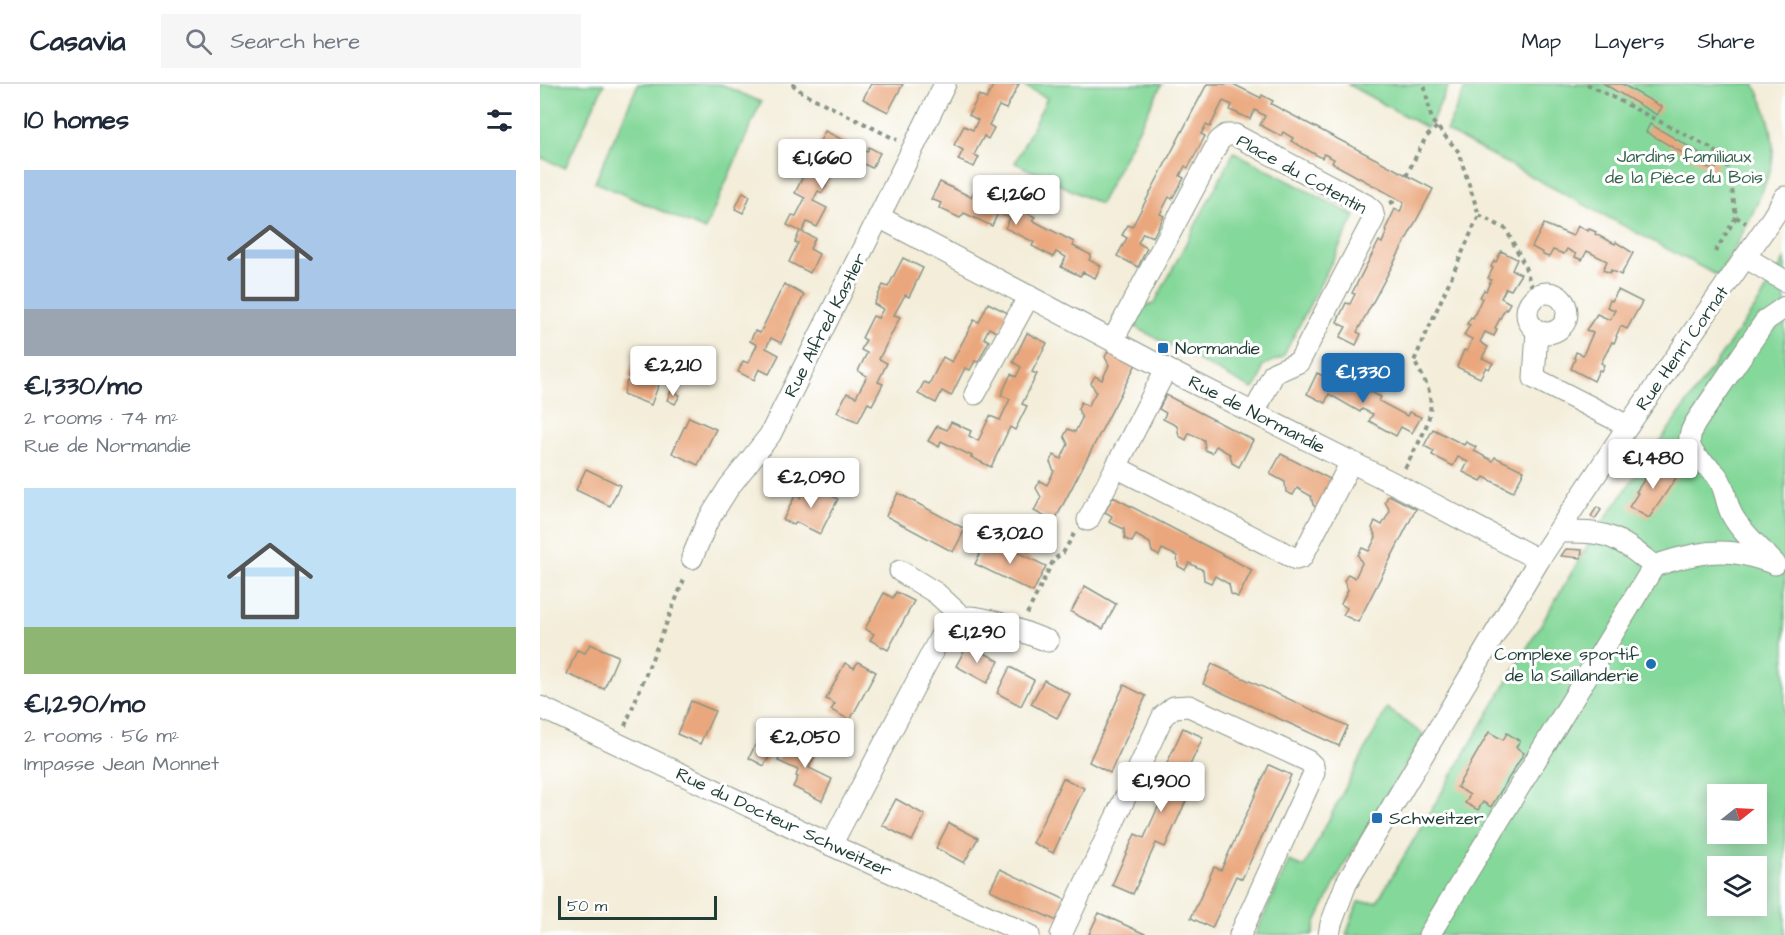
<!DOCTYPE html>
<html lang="en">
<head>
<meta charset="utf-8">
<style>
	body { margin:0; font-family:"Architects Daughter",sans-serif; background:#f6f6f7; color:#1f2937; height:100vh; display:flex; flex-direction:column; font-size:22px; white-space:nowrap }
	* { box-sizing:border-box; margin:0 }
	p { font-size:20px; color:#747a83 }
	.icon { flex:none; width:33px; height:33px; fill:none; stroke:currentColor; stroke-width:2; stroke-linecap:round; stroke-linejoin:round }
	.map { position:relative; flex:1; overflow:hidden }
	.details { display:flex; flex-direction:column; background:#fff; width:540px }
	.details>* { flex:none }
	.needle { width:39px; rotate:72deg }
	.buttons { position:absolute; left:1167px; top:700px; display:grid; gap:12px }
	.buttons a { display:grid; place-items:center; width:60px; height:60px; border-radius:0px; background:#fff; box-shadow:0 3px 15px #0003; font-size:30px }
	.scale { position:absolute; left:18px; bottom:15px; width:159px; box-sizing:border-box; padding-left:6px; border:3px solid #1f3d34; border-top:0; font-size:16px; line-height:21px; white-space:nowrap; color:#1f3d34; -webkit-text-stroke:4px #fff; paint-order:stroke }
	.price { position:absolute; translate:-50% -51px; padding:0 14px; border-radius:6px; background:#fff; color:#222; font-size:20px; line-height:39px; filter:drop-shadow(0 2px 3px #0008) }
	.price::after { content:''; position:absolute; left:50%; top:36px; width:18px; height:14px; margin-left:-9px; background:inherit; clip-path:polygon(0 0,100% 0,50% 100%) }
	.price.active { background:#1f6fb2; color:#fff }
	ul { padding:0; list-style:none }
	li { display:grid; align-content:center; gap:12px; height:318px; padding:0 24px }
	li span { display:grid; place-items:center; height:186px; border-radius:0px; color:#555 }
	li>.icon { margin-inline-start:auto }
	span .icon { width:108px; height:108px; fill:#fffc; stroke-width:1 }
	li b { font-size:26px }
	h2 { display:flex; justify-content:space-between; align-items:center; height:72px; padding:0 24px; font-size:26px }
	header { display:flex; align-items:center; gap:36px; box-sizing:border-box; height:84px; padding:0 30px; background:#fff; border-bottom:2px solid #e0e1e3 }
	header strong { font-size:28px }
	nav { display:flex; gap:33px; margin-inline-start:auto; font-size:21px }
	.search { width:420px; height:54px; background:#f6f6f7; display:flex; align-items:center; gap:15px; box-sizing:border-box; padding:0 21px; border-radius:0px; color:#747a83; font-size:22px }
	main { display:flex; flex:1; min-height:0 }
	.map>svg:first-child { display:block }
	.green { fill:#84d89a; stroke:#528a67; stroke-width:1.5; fill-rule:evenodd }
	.building { fill:#eaa77d }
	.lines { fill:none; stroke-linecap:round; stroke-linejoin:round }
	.minor-casing { stroke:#899586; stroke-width:23 }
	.path { stroke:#899586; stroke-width:4; stroke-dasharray:4.5 4.5; stroke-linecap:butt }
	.minor { stroke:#fff; stroke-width:21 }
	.poi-dot { fill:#1f6fb2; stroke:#fff; stroke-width:2 }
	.labels { text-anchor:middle; stroke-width:6; stroke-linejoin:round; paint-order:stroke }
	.park-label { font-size:18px; fill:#38644e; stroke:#fff }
	.street-label { font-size:18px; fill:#1f3d34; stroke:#fff }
	.poi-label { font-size:18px; fill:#1f3d34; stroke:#fff; text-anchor:start }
</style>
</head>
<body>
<header>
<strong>Casavia</strong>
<div class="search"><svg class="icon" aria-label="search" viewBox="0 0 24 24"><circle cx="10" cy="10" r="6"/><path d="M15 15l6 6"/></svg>Search here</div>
<nav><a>Map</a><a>Layers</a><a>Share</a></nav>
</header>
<main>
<section class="details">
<h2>10 homes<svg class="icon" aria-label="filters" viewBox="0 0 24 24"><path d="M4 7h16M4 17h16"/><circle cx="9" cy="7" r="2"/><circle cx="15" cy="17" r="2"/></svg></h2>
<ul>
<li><span style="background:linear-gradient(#a9c7e8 75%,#9aa5b1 0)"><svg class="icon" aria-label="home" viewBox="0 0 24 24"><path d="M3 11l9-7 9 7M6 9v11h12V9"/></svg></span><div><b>€1,330/mo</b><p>2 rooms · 74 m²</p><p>Rue de Normandie</p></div></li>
<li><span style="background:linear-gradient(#bfe0f5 75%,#8fb573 0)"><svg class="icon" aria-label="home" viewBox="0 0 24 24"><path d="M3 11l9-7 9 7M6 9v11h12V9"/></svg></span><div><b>€1,290/mo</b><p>2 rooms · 56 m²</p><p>Impasse Jean Monnet</p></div></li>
</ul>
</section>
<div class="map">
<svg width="1245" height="851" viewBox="0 0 1245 851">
	<rect width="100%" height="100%" fill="#fff"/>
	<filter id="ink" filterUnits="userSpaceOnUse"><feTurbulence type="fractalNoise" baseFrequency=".0167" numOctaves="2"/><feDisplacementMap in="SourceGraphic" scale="12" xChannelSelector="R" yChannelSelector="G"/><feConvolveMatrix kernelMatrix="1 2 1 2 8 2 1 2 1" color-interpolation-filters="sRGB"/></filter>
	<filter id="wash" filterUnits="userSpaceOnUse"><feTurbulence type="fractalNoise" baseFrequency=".008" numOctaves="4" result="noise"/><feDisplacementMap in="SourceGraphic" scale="24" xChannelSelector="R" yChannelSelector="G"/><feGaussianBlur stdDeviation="1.35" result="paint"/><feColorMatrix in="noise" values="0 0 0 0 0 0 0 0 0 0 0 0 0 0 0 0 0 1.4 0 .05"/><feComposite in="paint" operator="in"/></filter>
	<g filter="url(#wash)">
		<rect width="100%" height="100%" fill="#f3edd9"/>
		<g class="green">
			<path d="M0,0h64l-39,84 -25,-11z"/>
			<path d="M98,0h82l41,18 -56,128 -110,-48z"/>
			<path d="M487,0h135l-62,120 -85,-41 32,-65 -22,-11z"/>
			<path d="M807,0h102l-17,37 -5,7z"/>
			<path d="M927,0h287c13,23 22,53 18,80 -1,6 -4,12 -6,17 -12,34 -30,65 -48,95l-272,-145z"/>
			<path d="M694,68l121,64 -72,141 -21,9c0,8 -2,18 -10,23l-115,-61 -2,-4 9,-18 10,-2z"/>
			<path d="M1245,174v677h-439l12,-33h19l218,-369 166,-234zM1178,711h38v39h-38zM1178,783h38v39h-38z"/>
			<path d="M847,624l37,27 -79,128 -29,59 -3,13h-58l34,-74 15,6z"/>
		</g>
		<g id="blocks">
			<g class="building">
				<path d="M331,0h32l-15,28 -25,-13z"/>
				<path d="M454,0h25l-13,25 -7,-3 -10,19 5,3 -6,11 -4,-3 -10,19 5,2 -5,10 -16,-7 5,-10 -9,-5 10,-19 9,4 5,-10 -9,-5 10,-20 7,4z"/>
				<path d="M667,0h26l28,14 1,-3 11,6 -2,3 162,85 -76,143 4,2 -5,11 -16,-8 6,-10 -9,-5 9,-19 4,1 5,-10 -3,-1 27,-52 3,2 5,-12 -2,-1 10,-21 5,3 4,-10 -72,-39 2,-4 -10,-5 -2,4 -31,-17 2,-3 -10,-6 -2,4 -21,-11 5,-9 -10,-6 -5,9 -20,-9 2,-5 -9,-4 -13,26 -4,-2 -5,9 4,2 -17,32 -3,-2 -5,10 4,2 -12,21 -3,-2 -9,17 4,2 -11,21 -10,-4 -5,10 9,5 -9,19 -21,-11 10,-18 -5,-3 6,-10 4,2z"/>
				<path d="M1064,0h18l40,23 -5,8z"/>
				<path d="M1110,40l69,40 -5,7 -68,-39z"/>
				<path d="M285,47l42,21 2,-5 11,6 -8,15 -10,-5 -5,9 -24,-13 -5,11 5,2 -11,21 -4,-2 -5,10 14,7 -10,19 -10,-5 -5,10 13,6 -5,11 9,5 -9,19 -21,-11 9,-19 -3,-1 5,-11 -13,-6 5,-10 4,1 9,-18 -10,-5z"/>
				<path d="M400,98l31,15 3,-6 28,14 4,-7 11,5 -2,4 20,10 -3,3 42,22 -1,4 18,9 -2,5 12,6 -6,12 -12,-6 -3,4 -19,-9 5,-10 -10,-5 -3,5 -21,-11 2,-4 -29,-14 5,-10 -12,-5 -6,13 -28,-13 -4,5 -21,-10 2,-5 -10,-4z"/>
				<path d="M203,108l7,4 -7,17 -8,-4z"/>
				<path d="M1004,140l29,12 5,-10 10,5 1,-2 7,3 -1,2 20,10 1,-2 17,11 -12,22 -10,-5 -1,3 -7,-3 4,-9 -20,-10 -5,9 -7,-3 1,-3 -9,-5 -3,5 -11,-4 -4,7 -6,-2v-2l-11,-6z"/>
				<path d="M961,167l16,8 -5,11 9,4 -10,16 -5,-2 -5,10 9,5 -4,7 -1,-1 -10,19 2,1 -3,7 -9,-4 -5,10 8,5 -6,11 11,5 -4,6 -3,-2 -6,11 -23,-11 7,-17 3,1 5,-12 -8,-4 6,-10 -3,-1 4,-7 2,1 9,-20 -2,-1 4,-7 2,1 5,-11 -3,-2 5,-10 -2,-1 3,-6 2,1z"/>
				<path d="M363,174l20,10 -14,29 -4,-2 -11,20 6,2 -21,42 8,4 -9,19 5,2 -11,21 -4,-2 -10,19 -21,-10 10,-19 9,4 11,-21 -9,-5 9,-18 -6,-3 5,-10 -4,-2 11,-22 5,2 5,-9 -9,-5 9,-19 5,2z"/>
				<path d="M244,200l20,11 -23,48 -10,-5 -5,10 13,7 -10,19 -10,-5 -5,11 -16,-8 5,-11 5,2 9,-18 -7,-4 5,-10 5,2z"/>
				<path d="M1078,206l24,12 -15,27 -6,-3 -5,10 1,1 -3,6 -2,-1 -11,21 3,2 -3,6 -2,-1 -5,11 -23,-12 4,-10 -1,-1 2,-6 7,3 10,-22 -7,-3 11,-16 13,6 5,-10 -8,-3 3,-7 2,1z"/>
				<path d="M448,219l20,10 -10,20 -9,-5 -5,10 5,3 -11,21 -3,-1 -5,9 -5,-2 -14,28 -9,-5 -6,12 -18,-9 6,-12 5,2 14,-27 9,5 22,-42 5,2z"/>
				<path d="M487,249l20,10 -15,29 5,2 -15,30 5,2 -12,24 -5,-3 -19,40 -20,-10 1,-1 -31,-15 -2,6 -11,-6 9,-15 10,4 4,-8 20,9 -2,5 9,5 12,-25 10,4 10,-21 -9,-4 10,-21 5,3 5,-10 -8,-5z"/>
				<path d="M569,266l27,14 -82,158 -20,-11 7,-14 -5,-9 4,-7 7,4 7,-14 -4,-9 4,-7 7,4 7,-15 -4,-8 4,-7 7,3 7,-14 -4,-9 3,-7 7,4 8,-14 -5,-9 4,-7 7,4 7,-15 -4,-8z"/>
				<path d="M94,276l30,11 -13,34 -28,-11 4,-13 12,4 2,-3 -13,-5z"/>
				<path d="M777,289l18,9 2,-3 11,5 1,-3 32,16 -2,4 28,15 2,-4 12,5 -9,16 -11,-6 -5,9 -27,-15 4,-7 -11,-5 -2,3 -31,-18 -4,9 -18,-9z"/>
				<path d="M131,307l9,4 -5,9 -8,-4z"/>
				<path d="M626,311l87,45 -14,27 -7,-4 -2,-9 -14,-8 -4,7 -7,-3 -1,-10 -15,-7 -3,7 -7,-4 -2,-10 -14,-7 3,-6 -7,-4z"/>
				<path d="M149,333l27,12 -18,36 -26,-12z"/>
				<path d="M893,345l31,16 2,-3 10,5 -2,4 19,10 2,-4 29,14 -11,21 -29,-15 -3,4 -18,-9 5,-10 -10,-5 -5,9 -21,-11 2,-4 -10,-5z"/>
				<path d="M741,370l53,27 -15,28 -6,-4 -2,-9 -14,-8 -4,7 -7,-3 -1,-10 -15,-8z"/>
				<path d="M1116,378l22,13 -29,43 -20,-11 9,-14 -2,-1z"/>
				<path d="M46,385l34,16 -10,21 -34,-16z"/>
				<path d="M267,400l31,15 -18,35 -24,-12 -2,3 -11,-5 12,-24 5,2z"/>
				<path d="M358,409l67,36 -12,23 -67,-36z"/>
				<path d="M849,411l27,14 -58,113 -15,-7 4,-7 -6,-4 7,-14 -4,-9 4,-7 7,4 7,-15 -4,-8 4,-7 7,3 7,-14 -4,-9 3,-7 7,4 8,-14 -5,-9z"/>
				<path d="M573,413l139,73 -14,27 -7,-3 -2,-10 -14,-8 -4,7 -7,-3 -1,-10 -14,-7 -4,7 -7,-4 -1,-10 -15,-7 -3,7 -7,-4 -2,-9 -14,-8 -4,7 -7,-3 -1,-10 -15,-7 3,-6 -7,-4z"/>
				<path d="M1057,423l4,3 -6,9 -4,-3z"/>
				<path d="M448,454l58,28 -13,26 -58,-28z"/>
				<path d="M1026,465l16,1 -1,8 -20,-2z"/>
				<path d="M545,502l31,18 -13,25 -32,-17z"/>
				<path d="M356,508l18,9 -26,49 -18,-10 4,-6 -9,-5 19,-36 9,5z"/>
				<path d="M50,560l28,12 -14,33 -37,-15 10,-24 8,3z"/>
				<path d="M428,560l31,17 -12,22 -31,-17z"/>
				<path d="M318,578l18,10 -26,48 -19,-10 4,-6 -9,-5 19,-36 9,5z"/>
				<path d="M672,580l136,62 -9,20 -136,-62z"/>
				<path d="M470,583l24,13 -13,26 -24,-13z"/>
				<path d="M504,596l26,14 -13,24 -26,-14z"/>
				<path d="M584,601l22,11 -36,77 -21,-11z"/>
				<path d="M151,617l24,10 -15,33 -23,-10z"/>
				<path d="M643,644l20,9 -24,52 10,5 -24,53 -9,-4 -23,51 -21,-9 23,-51 9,4 24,-53 -9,-4z"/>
				<path d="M949,648l14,8 4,-7 13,8 -4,6 8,6 -33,54 -8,-5 -5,8 -13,-7 5,-8 -13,-8z"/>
				<path d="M249,653l29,13 -9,18 23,11 -10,22 -29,-14 5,-10 -2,-1 2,-6 -20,-9z"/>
				<path d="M218,655l8,3 -5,11 8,4 -5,9 -15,-8z"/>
				<path d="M729,681l22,10 -49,104 -6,-3 -24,52 -21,-10 23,-51 7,3z"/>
				<path d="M523,694l21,10 -31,65 -20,-10z"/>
				<path d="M356,715l29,16 -13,26 -30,-16z"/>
				<path d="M409,739l29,15 -14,25 -28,-15z"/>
				<path d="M460,785l66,31 -9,21 -67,-31z"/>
				<path d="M559,829l48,22h-55l-3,-1z"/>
			</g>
		</g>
	</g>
	<g filter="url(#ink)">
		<use href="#blocks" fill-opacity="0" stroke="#899586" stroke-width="1.5"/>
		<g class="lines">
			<defs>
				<g id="minor">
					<path d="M339,133l287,152 231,116 142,75"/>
					<path d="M1205,173l40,24"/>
					<circle cx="1007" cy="229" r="20"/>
					<path d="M997,247l-3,47 94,48"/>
					<path d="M573,256l106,-199 7,-6h9l131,70 6,5 2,8 -75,144 -25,11 -20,40"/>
					<path d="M626,285l-50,98 180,92 6,-2 49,-95"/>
					<path d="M435,310l54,-98"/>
					<path d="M548,436l28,-53"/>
					<path d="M152,474l15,-36 22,-35 41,-52 175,-351"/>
					<path d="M1235,480c-14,-15 -34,-32 -43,-49 -7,-13 -6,-28 -15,-39 -8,-11 -24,-16 -27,-31 -2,-9 3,-19 8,-26l68,-99 19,-13"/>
					<path d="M1114,482c27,-9 59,-18 87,-12 11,2 22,6 32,9"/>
					<path d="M360,487l36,22 27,25"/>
					<path d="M0,623l291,138 198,90"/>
					<path d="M291,761l114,-217c7,-6 15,-11 25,-11 19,0 58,17 78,24"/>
					<path d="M521,851l102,-219 11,-9 15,-1 119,55 5,5 1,7 -74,162"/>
					<path d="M789,851l2,-11 15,-40 193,-324 89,-134 145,-209 12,-20"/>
					<path d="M889,851l225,-369c-14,-11 -28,-23 -44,-29 -16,-6 -35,-5 -52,-5"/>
				</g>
			</defs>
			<use href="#minor" class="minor-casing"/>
			<g class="path">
				<path d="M252,0l11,9 94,47"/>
				<path d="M1047,0l124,64 11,9 5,9 3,9 6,42 10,6"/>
				<path d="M866,92l20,-39 12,-11"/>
				<path d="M850,119l3,-1 3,-5"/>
				<path d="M939,131l27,14 18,35 11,32"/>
				<path d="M1175,168l21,-35"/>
				<path d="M865,384c11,-22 29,-46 25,-72 -2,-12 -10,-24 -16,-35l65,-146 -21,-64 -26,-30 -8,-37"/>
				<path d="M487,530l27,-55 9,-6 11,-19"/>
				<path d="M85,642l60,-149"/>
			</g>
			<use href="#minor" class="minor"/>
		</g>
	</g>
	<g class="poi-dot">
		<rect x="617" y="258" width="12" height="12" rx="3"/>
		<circle cx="1111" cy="580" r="6"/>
		<rect x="831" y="728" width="12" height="12" rx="3"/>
	</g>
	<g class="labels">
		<g class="park-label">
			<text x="1144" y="78">Jardins familiaux<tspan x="1144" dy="21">de la Pièce du Bois</tspan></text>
		</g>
		<g class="street-label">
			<text transform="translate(762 90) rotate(29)" y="6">Place du Cotentin</text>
			<text transform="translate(285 241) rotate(-63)" y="6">Rue Alfred Kastler</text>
			<text transform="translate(1142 264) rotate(-55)" y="6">Rue Henri Cornat</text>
			<text transform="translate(717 330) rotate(27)" y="6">Rue de Normandie</text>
			<text transform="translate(244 738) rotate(25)" y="6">Rue du Docteur Schweitzer</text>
		</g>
		<g class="poi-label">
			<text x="635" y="270">Normandie</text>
			<text x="1099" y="576" text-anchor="end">Complexe sportif<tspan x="1099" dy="21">de la Saillanderie</tspan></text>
			<text x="849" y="740">Schweitzer</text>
		</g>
	</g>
</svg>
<div class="buttons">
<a><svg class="needle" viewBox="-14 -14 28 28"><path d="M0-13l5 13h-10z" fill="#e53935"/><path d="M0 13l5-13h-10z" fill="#747a83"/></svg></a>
<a><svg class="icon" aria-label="layers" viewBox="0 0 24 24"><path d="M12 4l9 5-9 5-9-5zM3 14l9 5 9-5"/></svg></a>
</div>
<div class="scale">50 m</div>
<b class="price" style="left:282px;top:106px">€1,660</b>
<b class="price" style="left:476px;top:142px">€1,260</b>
<b class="price" style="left:133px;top:313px">€2,210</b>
<b class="price active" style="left:823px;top:320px">€1,330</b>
<b class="price" style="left:1113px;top:406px">€1,480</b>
<b class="price" style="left:271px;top:425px">€2,090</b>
<b class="price" style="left:470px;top:481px">€3,020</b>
<b class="price" style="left:437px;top:580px">€1,290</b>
<b class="price" style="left:265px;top:685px">€2,050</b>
<b class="price" style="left:621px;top:729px">€1,900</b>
</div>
</main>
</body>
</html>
